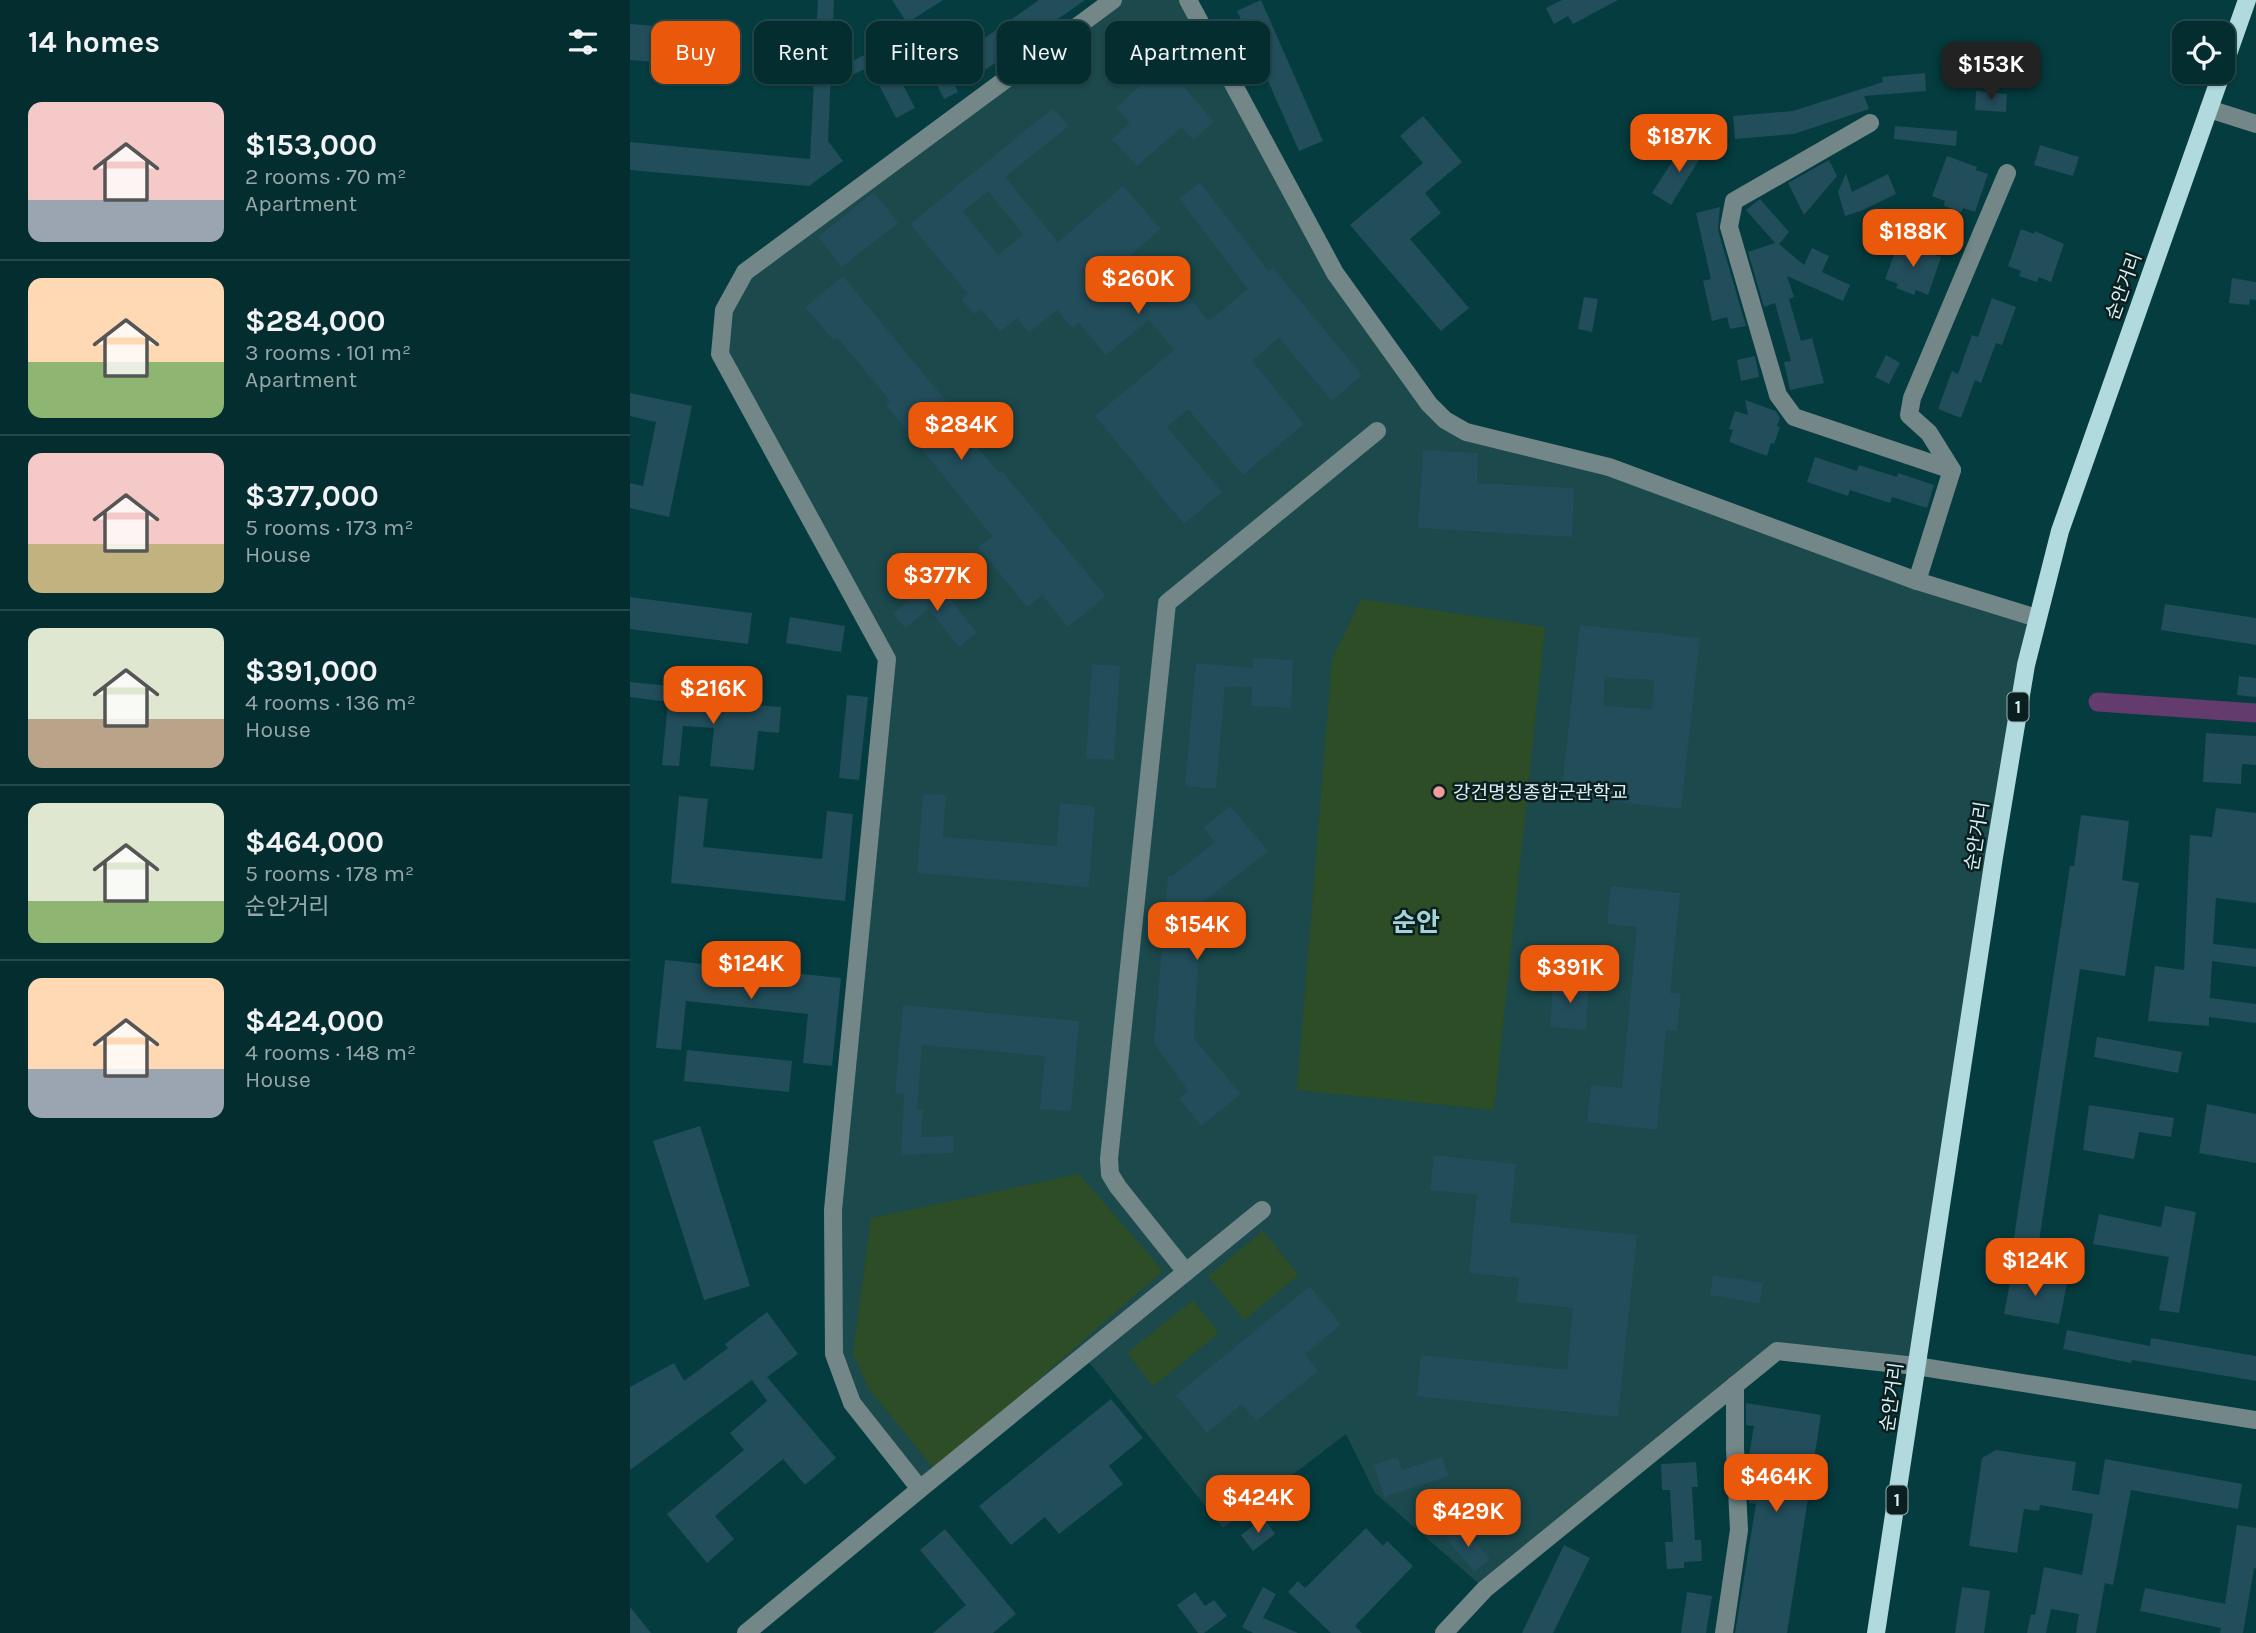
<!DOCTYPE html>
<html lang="en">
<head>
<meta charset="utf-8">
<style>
	body { margin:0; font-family:Karla,"Noto Sans KR",sans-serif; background:#12393b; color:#f1f3f6; height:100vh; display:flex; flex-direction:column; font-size:26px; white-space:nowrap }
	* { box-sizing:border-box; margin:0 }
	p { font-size:23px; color:#97a8aa }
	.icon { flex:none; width:38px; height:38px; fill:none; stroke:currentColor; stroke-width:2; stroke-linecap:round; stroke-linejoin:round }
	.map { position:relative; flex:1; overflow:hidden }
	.drawer { display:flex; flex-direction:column; background:#042d2f; width:630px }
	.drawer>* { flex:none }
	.banner { position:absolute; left:21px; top:21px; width:665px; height:63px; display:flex; gap:14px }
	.buttons { position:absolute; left:1542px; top:21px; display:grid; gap:14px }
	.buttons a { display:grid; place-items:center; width:63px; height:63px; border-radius:14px; background:#042d2f; box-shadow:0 2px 5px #0004,0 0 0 2px #25494b; font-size:35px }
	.price { position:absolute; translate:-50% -60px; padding:0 16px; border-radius:14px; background:#ea580c; color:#fff; font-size:23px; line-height:46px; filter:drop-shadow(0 2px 4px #0008) }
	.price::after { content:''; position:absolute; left:50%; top:42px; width:21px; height:16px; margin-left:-10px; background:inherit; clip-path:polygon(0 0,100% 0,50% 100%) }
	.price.selected { background:#222; color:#fff }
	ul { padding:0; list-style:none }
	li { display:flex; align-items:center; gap:21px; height:175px; padding:0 28px }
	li+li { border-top:2px solid #25494b }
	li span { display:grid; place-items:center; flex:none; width:196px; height:140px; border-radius:14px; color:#555 }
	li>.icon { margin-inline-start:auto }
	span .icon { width:84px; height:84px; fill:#fffc; stroke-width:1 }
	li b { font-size:30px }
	h2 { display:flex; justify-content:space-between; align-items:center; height:84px; padding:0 28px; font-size:30px }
	.tag { padding:0 24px; border-radius:14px; background:#042d2f; box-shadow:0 2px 5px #0004,0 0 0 2px #25494b; font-size:24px; line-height:63px }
	.tag.selected { background:#ea580c; color:#fff }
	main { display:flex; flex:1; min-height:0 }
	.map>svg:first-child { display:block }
	.built { fill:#1b494c }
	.green { fill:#2c4d25 }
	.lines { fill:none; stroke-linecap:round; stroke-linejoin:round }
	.canal { stroke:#633b6c; stroke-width:19 }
	.building { fill:#224d5a; fill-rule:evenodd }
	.minor { stroke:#738788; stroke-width:18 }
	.major { stroke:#b0dadd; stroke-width:18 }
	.poi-dot { fill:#f59b9a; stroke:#0b1f20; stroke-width:2.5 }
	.labels { text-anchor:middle; stroke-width:5; stroke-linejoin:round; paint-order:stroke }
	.shield { fill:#0b1f20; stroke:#9ab2b3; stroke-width:2 }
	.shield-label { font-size:18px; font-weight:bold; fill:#d8f1f2 }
	.street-label { font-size:19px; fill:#d8f1f2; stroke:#0b1f20 }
	.poi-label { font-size:19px; fill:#d8f1f2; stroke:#0b1f20; text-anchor:start }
	.district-label { font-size:26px; font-weight:bold; fill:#a3d5d8; stroke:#0b1f20 }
</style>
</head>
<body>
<main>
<section class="drawer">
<h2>14 homes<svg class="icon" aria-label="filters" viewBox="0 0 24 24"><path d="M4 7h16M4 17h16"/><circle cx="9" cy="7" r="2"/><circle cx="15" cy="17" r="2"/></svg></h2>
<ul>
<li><span style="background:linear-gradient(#f6c9c9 70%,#9aa5b1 0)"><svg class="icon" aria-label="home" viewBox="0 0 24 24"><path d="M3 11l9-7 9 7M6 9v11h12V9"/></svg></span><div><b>$153,000</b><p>2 rooms · 70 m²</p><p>Apartment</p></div></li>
<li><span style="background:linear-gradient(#ffd9b3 60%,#8fb573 0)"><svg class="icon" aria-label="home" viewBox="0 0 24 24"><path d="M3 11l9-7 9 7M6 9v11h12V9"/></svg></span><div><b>$284,000</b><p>3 rooms · 101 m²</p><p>Apartment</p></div></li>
<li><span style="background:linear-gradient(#f6c9c9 65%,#c2b280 0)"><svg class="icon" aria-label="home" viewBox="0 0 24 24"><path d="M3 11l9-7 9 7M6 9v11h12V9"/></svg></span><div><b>$377,000</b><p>5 rooms · 173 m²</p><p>House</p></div></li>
<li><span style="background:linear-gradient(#dfe7d0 65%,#b9a48a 0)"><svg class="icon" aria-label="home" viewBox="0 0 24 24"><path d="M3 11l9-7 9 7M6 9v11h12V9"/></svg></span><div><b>$391,000</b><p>4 rooms · 136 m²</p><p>House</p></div></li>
<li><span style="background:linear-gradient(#dfe7d0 70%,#8fb573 0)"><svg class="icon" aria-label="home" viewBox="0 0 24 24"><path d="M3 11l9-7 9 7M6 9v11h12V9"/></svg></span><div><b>$464,000</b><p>5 rooms · 178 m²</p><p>순안거리</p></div></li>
<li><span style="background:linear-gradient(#ffd9b3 65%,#9aa5b1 0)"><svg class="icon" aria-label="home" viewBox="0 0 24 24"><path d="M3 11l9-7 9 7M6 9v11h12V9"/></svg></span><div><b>$424,000</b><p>4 rooms · 148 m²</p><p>House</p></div></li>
</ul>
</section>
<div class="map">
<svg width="1626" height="1633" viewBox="0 0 1626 1633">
	<rect width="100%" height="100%" fill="#053c3f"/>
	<path class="built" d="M483,0h75l147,273 110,147 164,47 428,151 -121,748 -139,-14 -292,237 -110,-96 -29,-59 -123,94 -139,-172 -164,133 -68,-86 -18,-49 -1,-144 54,-551 -167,-305 4,-44 21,-38z"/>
	<g class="green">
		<path d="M731,599l184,28 -51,483 -197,-20 35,-431z"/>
		<path d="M449,1174l84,97 -228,199 -66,-81 -16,-35 18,-136z"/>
		<path d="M633,1231l36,44 -55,45 -36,-44z"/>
		<path d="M563,1300l26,33 -66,53 -26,-33z"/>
	</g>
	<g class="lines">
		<path class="canal" d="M1468,702l158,11"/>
	</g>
	<g class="building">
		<path d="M188,0h16l-6,141 15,20 -34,25 -179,-16v-28l180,17z"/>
		<path d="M262,0h51l-36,23z"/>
		<path d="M409,0h46l-107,75 -15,-22z"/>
		<path d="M631,0l62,141 -24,10 -62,-140z"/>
		<path d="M932,0h56l-45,24 -5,-8 -14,8 -8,-16z"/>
		<path d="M0,24l96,7 -2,36 -94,-7z"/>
		<path d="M241,52l5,12 -37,17 -5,-11z"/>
		<path d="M310,55l18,37 -14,7 -18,-37z"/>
		<path d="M262,63l23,45 -19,10 -23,-45z"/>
		<path d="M534,63l50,59 -21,18 -11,-13 -45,39 -25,-27 18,-16 -14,-15z"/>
		<path d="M1295,73l1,18 -62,5 5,13 -75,25 -59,5 -2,-23 60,-5 90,-29 -1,-5z"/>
		<path d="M1346,91l31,3 -1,18 -31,-2z"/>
		<path d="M423,108l16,18 -64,51 53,65 65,-56 38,43 -44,38 18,22 28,-23 46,55 39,-32 -69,-90 21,-17 69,90 4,-4 89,107 -30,26 -53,-63 -27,23 52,63 -61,51 -55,-66 -21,18 55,65 -38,32 -89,-108 79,-66 -25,-30 -43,35 -27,-32 -7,5 -15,-18 -28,23 -12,-15 -17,14 -19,-23 -7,5 -13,-15 7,-5 -58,-70zM358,191l35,43 -25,21 -35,-43z"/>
		<path d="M793,116l39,46 -37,31 16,20 -31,26 59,69 -28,23 -91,-106 73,-62 -23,-27z"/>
		<path d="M1265,126l62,5 -1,15 -62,-7z"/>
		<path d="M1066,140l11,7 -36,58 -19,-12 25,-39 7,4z"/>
		<path d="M1410,145l39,12 -6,19 -39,-11z"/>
		<path d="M1317,156l30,11 -1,3 12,4 -13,38 -12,-4 -2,4 -17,-6 1,-5 -13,-5z"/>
		<path d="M1199,160l8,16 -33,39 -16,-32z"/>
		<path d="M1216,173l6,19 36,-18 8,20 -35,17 -16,5 -7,-24z"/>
		<path d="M244,192l24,31 -56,44 -24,-30z"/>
		<path d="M1130,199l29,33 -10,12 25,21 8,-17 17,8 -7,16 28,13 -7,16 -56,-25 7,21 -5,2 12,42 11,-3 12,45 -34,7 -6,-28 7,-1 -16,-58 -11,4 -16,-55 27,-9 -29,-33z"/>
		<path d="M1090,207l-2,23 28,96 -16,3 -3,-12 -15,4 -9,-40 8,-2 -15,-66z"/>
		<path d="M1391,229l13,5 1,-3 29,13 -13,38 -12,-5 -2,5 -18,-6 2,-5 -13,-5z"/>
		<path d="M1269,242l31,8 -1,3 12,4 -13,38 -12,-5 -2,5 -18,-7 2,-4 -13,-5z"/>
		<path d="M213,276l103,125 -4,4 57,68 3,-2 104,125 -38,31 -26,-32 -15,12 -49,-60 14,-11 -106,-131 4,-4 -53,-64 -4,3 -28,-33z"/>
		<path d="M1602,278l24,4v18l-6,-1 -1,6 -20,-2z"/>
		<path d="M954,297l14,2 -6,33 -14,-3z"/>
		<path d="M1362,298l24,9 -14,38 -6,-2 -15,40 -6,-3 -14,38 -23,-9 14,-38 6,3 14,-39 6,2z"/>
		<path d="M1256,355l14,8 -11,21 -14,-7z"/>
		<path d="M1125,356l4,21 -18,4 -4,-21z"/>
		<path d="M0,393l62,13 -23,111 -39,-9v-25l13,3 13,-64 -26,-6z"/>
		<path d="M1115,400l31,11 4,7 -3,8 3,1 -6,17 -3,-1 -4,13 -38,-14 4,-12 -4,-1 6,-18 13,4z"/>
		<path d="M793,450l55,3 -1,30 97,5 -2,49 -154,-9z"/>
		<path d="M1185,457l42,14 2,-6 38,12 1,-4 36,12 -7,23 -35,-11 -2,6 -40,-13 -2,6 -41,-14z"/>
		<path d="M306,580l41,53 -18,14 -30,-38 -24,19 -12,-15z"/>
		<path d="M0,597l122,16 -4,31 -118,-15z"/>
		<path d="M1535,604l91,14v27l-95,-15z"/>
		<path d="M160,617l55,9 -4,26 -55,-9z"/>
		<path d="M950,625l120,13 -19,171 -120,-13zM975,677l49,3 -2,29 -49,-3z"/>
		<path d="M623,658l40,2 -2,48 -40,-2 1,-19 -27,-1 -9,103 -31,-3 11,-123 57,5z"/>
		<path d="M462,664l28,2 -6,94 -28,-2z"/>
		<path d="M1609,676l17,2v19l-19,-2z"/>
		<path d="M0,682l40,4 -1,12 112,9 -2,26 -21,-2 -4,39 -44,-4 4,-38 -31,-2 -4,40 -17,-1 6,-63 -38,-5z"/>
		<path d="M217,695l21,2 -9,83 -20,-2z"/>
		<path d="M1576,733l50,3v29l-14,-1 -1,20 -38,-2z"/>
		<path d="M293,794l23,1 -3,42 114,9 3,-43 35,3 -6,81 -172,-14z"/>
		<path d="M49,796l29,3 -5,48 119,12 5,-48 26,3 -8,87 -174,-18z"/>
		<path d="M600,806l38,45 -67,53 -7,135 47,55 -40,32 -22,-28 9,-7 -34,-48 14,-167h4l43,-34 -12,-14z"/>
		<path d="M1586,808l40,5v90l-40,-5 -3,46 43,5v18l-44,-6 -2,37 46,6v19l-47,-6v9l-61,-5 7,-55 29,4 6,-135 22,2z"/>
		<path d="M1451,815l48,6 -7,59 17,3 -14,93 -45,-7 -42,279 -25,-4 57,-378h4z"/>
		<path d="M981,886l69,7 -10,100 11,1 -4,37 -11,-1 -9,100 -70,-8 4,-37 31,3 15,-161 -30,-3z"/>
		<path d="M35,960l176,18 -9,88 -29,-3 5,-49 -122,-13 -5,49 -25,-2z"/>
		<path d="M923,981l36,2 -3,47 -36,-3z"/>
		<path d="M273,1005l176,16 -8,90 -31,-2 5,-53 -123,-11 -5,64 6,1 -2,27 32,-1 1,17 -53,2 3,-61 -9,-1z"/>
		<path d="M1467,1037l85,15 -4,21 -84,-16z"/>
		<path d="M57,1050l105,11 -3,31 -105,-11z"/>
		<path d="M1577,1104l49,10v49l-57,-10z"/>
		<path d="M1459,1105l85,13 -3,19 -32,-5 -5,27 -51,-9z"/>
		<path d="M70,1126l50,160 -46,14 -51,-159z"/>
		<path d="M804,1155l82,9 -6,58 127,13 -19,182 -201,-21 4,-41 146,15 6,-62 -57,-6 3,-24 -50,-5 8,-78 -47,-5z"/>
		<path d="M1535,1206l31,6 -17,101 -20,-3 10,-53 -76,-13 6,-30 62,13z"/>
		<path d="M1382,1272l55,11 -8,41 -55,-10z"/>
		<path d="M1083,1275l50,8 -3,20 -50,-8z"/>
		<path d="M680,1286l31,39 -36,29 13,17 -62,50 -14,-17 -35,29 -31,-38z"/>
		<path d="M137,1312l31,42 -31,23 69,81 -31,27 -22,-26 -68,57 19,23 -27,24 -40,-49 77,-64 -14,-17 37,-32 -15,-21 -122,90v-83l44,-24 10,18 44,-33 -3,-4z"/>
		<path d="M1437,1330l83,16 1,-8 105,18v25l-124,-21 -1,3 -68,-14z"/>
		<path d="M481,1399l32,39 -34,28 14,18 -64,50 -14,-17 -34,28 -32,-39z"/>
		<path d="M1116,1403l75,12 -34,218h-52l21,-129 -7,-1 -2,-36 7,-41 -8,-1z"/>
		<path d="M1366,1450l80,12 -4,28 27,5 6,-36 137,25 -4,25 -107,-19 -18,95 -8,-2 -9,50h-20l3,-19 -28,-5 -5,24h-19l4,-19 4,1 9,-48 38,8 11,-61 -53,-9 -1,6 -15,-2 -7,44 -48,-7 13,-88z"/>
		<path d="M768,1457l4,13 40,-13 7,19 -65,21 -10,-32z"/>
		<path d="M1066,1462l2,25h-6l3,53h6l1,21 -18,1v6l-17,1 -2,-27h8l-3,-52h-8l-1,-26z"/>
		<path d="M634,1518l11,16 -22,17 -12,-16z"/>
		<path d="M831,1525l29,34 -16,13 -28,-34z"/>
		<path d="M1607,1525l19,3v41l-2,-1 -11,65h-23l1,-5 -81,-17 5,-23 80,16z"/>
		<path d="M736,1528l17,18 4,-5 26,25 -58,60 7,7h-31l-43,-41 10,-11 7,7z"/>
		<path d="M315,1529l71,85 -23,19h-60l33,-28 -46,-55z"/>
		<path d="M934,1545l26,13 -37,75h-31z"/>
		<path d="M633,1587l13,7 -13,24 35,15h-45l-11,-6z"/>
		<path d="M1332,1587l28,4 -6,42h-29z"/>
		<path d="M565,1592l10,14 9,-6 13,16 -23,17h-6l-21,-28z"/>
		<path d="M1057,1592l25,4 -6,37h-25z"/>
		<path d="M0,1607l21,26h-21z"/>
	</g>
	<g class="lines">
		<g class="minor">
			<path d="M558,0l147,273 94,131 16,16 21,12 143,35 308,114"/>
			<path d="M1579,109l47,15"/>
			<path d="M1240,123l-136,78 -5,26 49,168 16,22 158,53 -35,111 120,37"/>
			<path d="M1322,470l-23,-37 -20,-18 3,-17 95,-225"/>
			<path d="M556,1272l-68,-85 -8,-13 -1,-15 58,-556 210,-172"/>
			<path d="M290,1489l342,-279"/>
			<path d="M116,1633l174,-144 -68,-86 -18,-49 -1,-144 54,-551 -167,-305 4,-44 21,-38 368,-272"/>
			<path d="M814,1633l41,-44 292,-238 139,15 340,54"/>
			<path d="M1094,1633l15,-103 -4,-81v-64"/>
		</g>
		<g class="major">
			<path d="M1592,71l25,-71"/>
			<path d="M1246,1633l118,-776 32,-192 34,-134 162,-459"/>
		</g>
	</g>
	<circle class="poi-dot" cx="809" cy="792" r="7"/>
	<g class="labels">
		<g class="shield">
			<rect x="1377.5" y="692.5" width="21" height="29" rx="5"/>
			<rect x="1256.5" y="1485.5" width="21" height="29" rx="5"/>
		</g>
		<g class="shield-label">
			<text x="1388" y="713">1</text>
			<text x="1267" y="1506">1</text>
		</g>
		<g class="street-label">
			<text transform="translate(1493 286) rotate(-70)" y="7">순안거리</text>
			<text transform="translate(1346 836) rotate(-81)" y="7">순안거리</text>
			<text transform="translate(1261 1397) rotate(-82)" y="7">순안거리</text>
		</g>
		<g class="poi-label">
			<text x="823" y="799">강건명칭종합군관학교</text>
		</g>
		<g class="district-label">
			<text x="786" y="931">순안</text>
		</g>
	</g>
</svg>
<div class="buttons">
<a><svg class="icon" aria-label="locate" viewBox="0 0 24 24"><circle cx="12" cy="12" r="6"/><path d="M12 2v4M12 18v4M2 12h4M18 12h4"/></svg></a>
</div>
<b class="price selected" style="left:1361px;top:102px">$153K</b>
<b class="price" style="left:1049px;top:174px">$187K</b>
<b class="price" style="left:1283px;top:269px">$188K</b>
<b class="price" style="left:508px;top:316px">$260K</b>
<b class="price" style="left:331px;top:462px">$284K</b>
<b class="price" style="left:307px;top:613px">$377K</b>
<b class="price" style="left:83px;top:726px">$216K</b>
<b class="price" style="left:567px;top:962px">$154K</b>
<b class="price" style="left:121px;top:1001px">$124K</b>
<b class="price" style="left:940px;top:1005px">$391K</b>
<b class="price" style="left:1405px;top:1298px">$124K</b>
<b class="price" style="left:1146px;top:1514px">$464K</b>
<b class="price" style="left:628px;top:1535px">$424K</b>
<b class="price" style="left:838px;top:1549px">$429K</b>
<div class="banner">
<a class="tag selected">Buy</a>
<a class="tag">Rent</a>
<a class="tag">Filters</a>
<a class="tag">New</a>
<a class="tag">Apartment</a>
</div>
</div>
</main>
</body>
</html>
